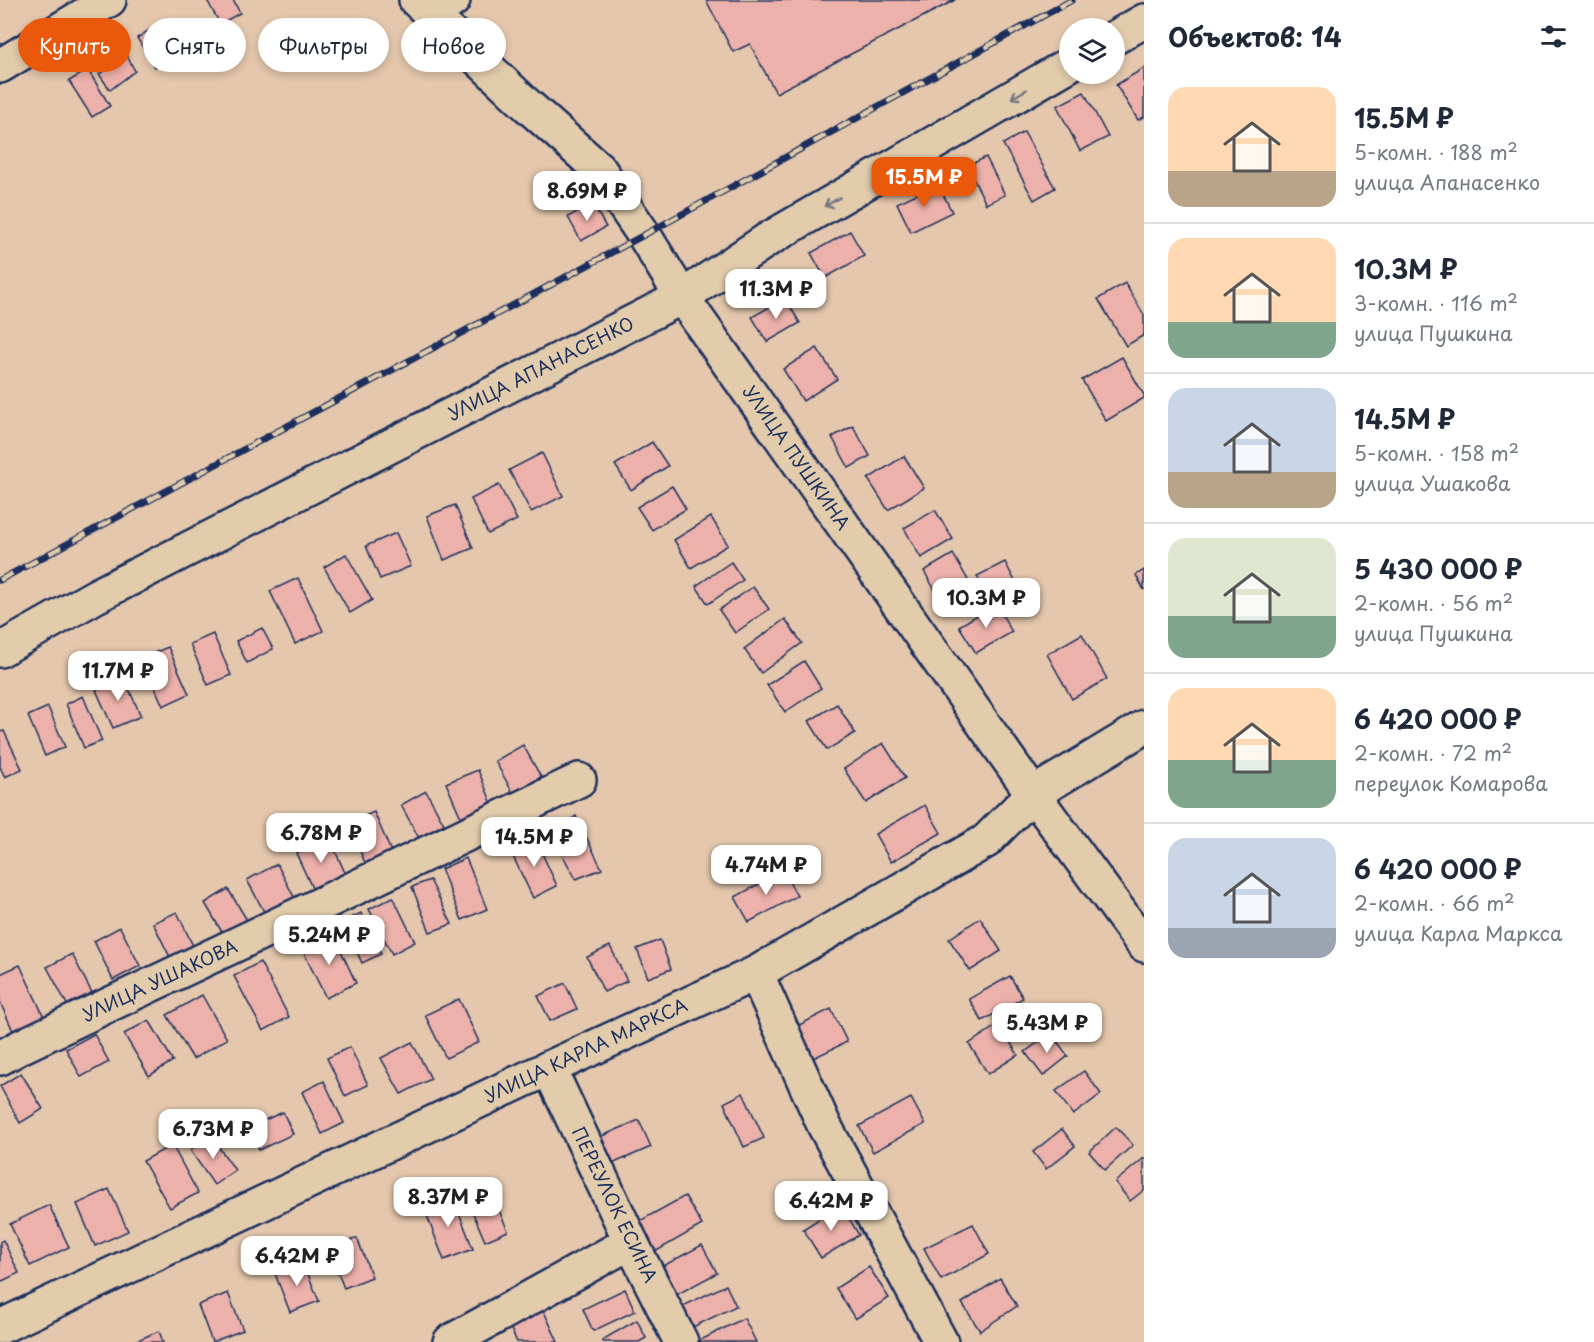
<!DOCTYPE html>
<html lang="ru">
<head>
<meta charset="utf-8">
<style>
	body { margin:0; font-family:"Playpen Sans",sans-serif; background:#f2f2f3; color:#1f2937; height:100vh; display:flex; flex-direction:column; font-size:22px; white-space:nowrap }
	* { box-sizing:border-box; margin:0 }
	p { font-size:20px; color:#747a83 }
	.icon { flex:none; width:33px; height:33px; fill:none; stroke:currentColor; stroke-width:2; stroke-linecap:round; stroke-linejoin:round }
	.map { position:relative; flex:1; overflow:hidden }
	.sheet { display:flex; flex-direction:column; background:#fff; width:450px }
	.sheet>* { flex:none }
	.banner { position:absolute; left:18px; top:18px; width:570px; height:54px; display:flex; gap:12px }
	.buttons { position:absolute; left:1059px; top:18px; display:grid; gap:12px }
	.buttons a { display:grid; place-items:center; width:66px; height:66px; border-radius:50%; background:#fff; box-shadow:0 3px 9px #0003; font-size:30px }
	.price { position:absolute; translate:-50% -51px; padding:0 14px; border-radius:12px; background:#fff; color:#222; font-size:20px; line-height:39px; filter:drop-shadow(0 2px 3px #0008) }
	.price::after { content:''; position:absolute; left:50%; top:36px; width:18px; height:14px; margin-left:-9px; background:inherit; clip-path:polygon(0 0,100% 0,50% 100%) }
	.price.on { background:#ea580c; color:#fff }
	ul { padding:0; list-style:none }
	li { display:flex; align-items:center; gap:18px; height:150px; padding:0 24px }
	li+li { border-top:2px solid #e0e1e3 }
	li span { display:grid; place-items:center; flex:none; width:168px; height:120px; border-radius:18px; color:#555 }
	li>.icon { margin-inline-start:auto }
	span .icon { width:72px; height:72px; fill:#fffc; stroke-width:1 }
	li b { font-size:26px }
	h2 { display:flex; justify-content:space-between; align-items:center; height:72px; padding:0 24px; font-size:26px }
	.pill { padding:0 21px; border-radius:27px; background:#fff; box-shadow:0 3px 9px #0003; font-size:21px; line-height:54px }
	.pill.on { background:#ea580c; color:#fff }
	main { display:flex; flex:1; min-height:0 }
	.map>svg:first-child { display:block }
	.building { fill:#ecb1aa; stroke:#1b2f5e; stroke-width:1.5 }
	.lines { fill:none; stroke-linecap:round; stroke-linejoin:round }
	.minor-casing { stroke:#1b2f5e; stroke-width:38 }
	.major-casing { stroke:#1b2f5e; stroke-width:38 }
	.minor { stroke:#e2ccac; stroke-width:33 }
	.major { stroke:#e2ccac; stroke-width:33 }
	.rail-casing { stroke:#1b2f5e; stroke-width:7 }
	.rail { stroke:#e2ccac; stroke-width:4.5; stroke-dasharray:14; stroke-linecap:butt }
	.oneway { stroke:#757681 }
	.labels { text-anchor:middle; stroke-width:5; stroke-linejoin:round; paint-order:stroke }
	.street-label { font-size:18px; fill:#1b2f5e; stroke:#e2ccac }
</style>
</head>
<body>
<main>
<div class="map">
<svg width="1144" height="1342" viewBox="0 0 1144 1342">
	<rect width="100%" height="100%" fill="#e4c7ac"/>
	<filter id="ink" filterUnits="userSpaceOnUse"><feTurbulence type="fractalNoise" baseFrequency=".0167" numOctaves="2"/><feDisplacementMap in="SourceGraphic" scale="12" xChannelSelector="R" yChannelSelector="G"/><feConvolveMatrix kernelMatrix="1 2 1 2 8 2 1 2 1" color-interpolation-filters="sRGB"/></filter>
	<g filter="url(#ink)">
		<g class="building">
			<path d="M207,0h26l7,13 -20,11z"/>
			<path d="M706,0h249l-179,93 -26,-49 -17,8z"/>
			<path d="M157,25l18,30 -20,12 -18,-29z"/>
			<path d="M127,56l8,15 -25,19 -11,-16z"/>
			<path d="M1144,68v49l-6,3 -22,-35z"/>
			<path d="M88,70l22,36 -18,11 -23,-36z"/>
			<path d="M1084,92l24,45 -28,14 -23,-45z"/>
			<path d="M1024,132l31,56 -21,12 -31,-56z"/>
			<path d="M986,157l19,38 -19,9 -19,-38z"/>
			<path d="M938,184l14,28 -41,20 -14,-29z"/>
			<path d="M592,203l14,24 -25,14 -13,-24z"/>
			<path d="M850,231l14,25 -39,22 -14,-25z"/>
			<path d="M1125,283l19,32v20l-18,11 -28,-47z"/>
			<path d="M785,298l15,25 -33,19 -15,-25z"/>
			<path d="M817,348l20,31 -34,22 -20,-32z"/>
			<path d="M1122,357l22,38v3l-38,23 -24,-41z"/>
			<path d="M853,426l17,30 -21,12 -17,-31z"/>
			<path d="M652,442l16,24 -37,24 -16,-25z"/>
			<path d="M542,453l21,43 -32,16 -22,-42z"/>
			<path d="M904,456l20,32 -36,22 -20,-31z"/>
			<path d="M499,485l18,35 -29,14 -17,-35z"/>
			<path d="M672,486l14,23 -34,21 -15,-23z"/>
			<path d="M455,505l18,43 -29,12 -17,-44z"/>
			<path d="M935,510l18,29 -32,19 -17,-30z"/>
			<path d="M711,517l17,28 -37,23 -17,-28z"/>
			<path d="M396,533l15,33 -31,13 -14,-33z"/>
			<path d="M346,554l26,46 -22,13 -26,-46z"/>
			<path d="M953,554l15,26 -29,17 -15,-26z"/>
			<path d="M731,562l12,18 -35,24 -12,-18z"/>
			<path d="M1005,562l12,23 -28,15 -12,-24z"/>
			<path d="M1144,570v20l-8,-15z"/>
			<path d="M298,578l25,53 -28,13 -25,-53z"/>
			<path d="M753,587l16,22 -34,24 -16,-23z"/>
			<path d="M996,604l16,28 -36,21 -17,-27z"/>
			<path d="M785,619l17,24 -41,30 -17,-24z"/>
			<path d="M262,628l11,21 -26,14 -11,-22z"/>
			<path d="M213,634l18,41 -23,10 -18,-41z"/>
			<path d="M1082,634l25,45 -35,20 -25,-45z"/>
			<path d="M168,647l21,47 -26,12 -21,-48z"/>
			<path d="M804,661l17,27 -36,24 -18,-27z"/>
			<path d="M123,676l18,40 -28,12 -17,-38z"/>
			<path d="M83,696l19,45 -18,7 -18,-44z"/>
			<path d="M837,704l18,29 -28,17 -18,-29z"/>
			<path d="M48,707l17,40 -20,9 -17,-40z"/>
			<path d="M4,731l18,38 -17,8 -5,-10v-35z"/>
			<path d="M883,743l22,35 -39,25 -22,-34z"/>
			<path d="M523,745l18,32 -28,16 -18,-32z"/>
			<path d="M478,770l15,36 -31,14 -16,-37z"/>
			<path d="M426,791l18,33 -25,14 -18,-33z"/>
			<path d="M925,805l16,28 -50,29 -16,-28z"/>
			<path d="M374,812l18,42 -26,11 -18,-42z"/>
			<path d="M576,816l26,53 -26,10 -25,-44z"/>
			<path d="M329,837l17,38 -33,15 -17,-37z"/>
			<path d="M535,838l22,48 -24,12 -23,-48z"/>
			<path d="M466,858l21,51 -25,11 -21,-51z"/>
			<path d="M277,864l19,37 -29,16 -20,-37z"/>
			<path d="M783,871l14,25 -48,26 -14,-25z"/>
			<path d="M430,880l22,44 -22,8 -18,-45z"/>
			<path d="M228,889l19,31 -24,14 -18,-31z"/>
			<path d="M393,897l22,45 -23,12 -23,-45z"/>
			<path d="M177,912l17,36 -23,11 -18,-36z"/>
			<path d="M361,913l20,41 -19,9 -19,-41z"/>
			<path d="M980,918l21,33 -31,20 -21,-32z"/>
			<path d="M120,927l20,39 -27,14 -19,-39z"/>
			<path d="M333,934l23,49 -30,15 -24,-49z"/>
			<path d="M660,940l11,29 -23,9 -11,-29z"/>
			<path d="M610,946l17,35 -23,11 -17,-35z"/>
			<path d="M72,954l22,43 -24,13 -23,-43z"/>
			<path d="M260,962l29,55 -26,14 -29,-55z"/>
			<path d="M20,965l25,54 -31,14 -14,-31v-28z"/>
			<path d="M1010,976l13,22 -41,23 -13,-22z"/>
			<path d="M565,983l12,26 -27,12 -12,-25z"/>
			<path d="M202,995l25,44 -34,20 -26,-44z"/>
			<path d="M459,999l20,43 -33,16 -21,-43z"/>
			<path d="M831,1009l16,33 -40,19 -16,-32z"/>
			<path d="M149,1020l24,41 -24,15 -25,-42z"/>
			<path d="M999,1024l19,31 -30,19 -19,-30z"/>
			<path d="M1051,1033l17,23 -25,20 -18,-24z"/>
			<path d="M94,1034l15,28 -28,15 -15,-28z"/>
			<path d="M412,1042l19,37 -30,15 -20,-36z"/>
			<path d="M350,1047l18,38 -23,11 -18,-38z"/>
			<path d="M1084,1071l17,23 -28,21 -17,-24z"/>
			<path d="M21,1073l22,36 -23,14 -20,-37z"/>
			<path d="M324,1081l20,42 -22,11 -20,-42z"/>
			<path d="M743,1093l21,45 -20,9 -20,-44z"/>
			<path d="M911,1098l14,26 -52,28 -14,-26z"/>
			<path d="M283,1112l10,22 -34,16 -10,-23z"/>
			<path d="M639,1120l12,27 -46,20 -12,-27z"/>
			<path d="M1116,1127l17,18 -28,25 -16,-18z"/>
			<path d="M1062,1129l13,17 -29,23 -13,-17z"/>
			<path d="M211,1136l24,34 -21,15 -24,-35z"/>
			<path d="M172,1145l26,48 -28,15 -27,-47z"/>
			<path d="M1144,1158v32l-14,11 -15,-19z"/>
			<path d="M489,1187l19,44 -23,10 -19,-44z"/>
			<path d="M109,1189l19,42 -33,15 -18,-42z"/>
			<path d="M685,1196l17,29 -49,28 -17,-30z"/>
			<path d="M453,1197l20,52 -29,11 -20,-52z"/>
			<path d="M49,1205l20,42 -39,19 -20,-42z"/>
			<path d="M841,1205l18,30 -38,23 -18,-29z"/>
			<path d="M973,1224l16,30 -48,26 -17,-32z"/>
			<path d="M357,1238l15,39 -28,11 -16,-39z"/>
			<path d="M3,1240l16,33 -19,9v-40z"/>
			<path d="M702,1245l15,28 -41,22 -15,-28z"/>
			<path d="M303,1262l16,39 -29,11 -15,-38z"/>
			<path d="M869,1267l20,31 -34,21 -19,-31z"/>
			<path d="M1000,1278l17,28 -37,25 -18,-28z"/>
			<path d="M726,1285l10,21 -43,21 -10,-21z"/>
			<path d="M625,1289l10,22 -42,20 -10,-22z"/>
			<path d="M228,1293l15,37 -31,12 -14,-37z"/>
			<path d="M542,1307l16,35h-41l-9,-19z"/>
			<path d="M744,1318l12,24h-59z"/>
			<path d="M637,1320l9,18 -7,4h-36l-1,-2z"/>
			<path d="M159,1331l4,11h-30z"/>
		</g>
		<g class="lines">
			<defs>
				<g id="minor">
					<path d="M431,14l22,-14"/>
					<path d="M1114,38l30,-17"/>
					<path d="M0,650l96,-54 586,-299 85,-57 303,-176"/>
					<path d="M756,973l68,152 117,217"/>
					<path d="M0,1058l22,-12 312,-148 245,-118"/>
					<path d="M549,1068l82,174 50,100"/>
					<path d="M0,1327l549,-259 207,-95 230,-132 47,-47 111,-67"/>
					<path d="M450,1342l181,-100"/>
				</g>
				<g id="major">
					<path d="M416,0l111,105 72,64 45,66 38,62 351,497 111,151"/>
					<path d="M0,66l109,-66"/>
				</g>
			</defs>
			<use href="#minor" class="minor-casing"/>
			<use href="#major" class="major-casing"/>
			<use href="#minor" class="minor"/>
			<use href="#major" class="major"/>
			<defs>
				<path id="rail" d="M0,580l644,-345 428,-235"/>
			</defs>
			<use href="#rail" class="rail-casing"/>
			<use href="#rail" class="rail"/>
		</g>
		<defs><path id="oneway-shaft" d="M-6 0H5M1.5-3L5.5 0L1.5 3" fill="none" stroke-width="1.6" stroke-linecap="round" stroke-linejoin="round" transform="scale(1.5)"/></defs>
		<g class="oneway">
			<use href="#oneway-shaft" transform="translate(1019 94) rotate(150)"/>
			<use href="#oneway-shaft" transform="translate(832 202) rotate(150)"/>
		</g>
	</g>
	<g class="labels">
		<g class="street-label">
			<text transform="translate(541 369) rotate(-27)" y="6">УЛИЦА АПАНАСЕНКО</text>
			<text transform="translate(796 458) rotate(55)" y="6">УЛИЦА ПУШКИНА</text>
			<text transform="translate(160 981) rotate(-25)" y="6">УЛИЦА УШАКОВА</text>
			<text transform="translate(586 1051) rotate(-25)" y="6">УЛИЦА КАРЛА МАРКСА</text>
			<text transform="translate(614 1205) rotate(64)" y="6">ПЕРЕУЛОК ЕСИНА</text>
		</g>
	</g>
</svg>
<div class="buttons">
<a><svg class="icon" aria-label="layers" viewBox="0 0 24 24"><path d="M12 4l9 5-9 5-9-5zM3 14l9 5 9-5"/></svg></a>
</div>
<b class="price on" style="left:924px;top:208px">15.5M ₽</b>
<b class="price" style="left:587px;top:222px">8.69M ₽</b>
<b class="price" style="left:776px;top:320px">11.3M ₽</b>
<b class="price" style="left:986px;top:629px">10.3M ₽</b>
<b class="price" style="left:118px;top:702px">11.7M ₽</b>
<b class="price" style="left:321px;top:864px">6.78M ₽</b>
<b class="price" style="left:534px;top:868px">14.5M ₽</b>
<b class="price" style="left:766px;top:896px">4.74M ₽</b>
<b class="price" style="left:329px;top:966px">5.24M ₽</b>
<b class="price" style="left:1047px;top:1054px">5.43M ₽</b>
<b class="price" style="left:213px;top:1160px">6.73M ₽</b>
<b class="price" style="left:448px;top:1228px">8.37M ₽</b>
<b class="price" style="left:831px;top:1232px">6.42M ₽</b>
<b class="price" style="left:297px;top:1287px">6.42M ₽</b>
<div class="banner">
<a class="pill on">Купить</a>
<a class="pill">Снять</a>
<a class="pill">Фильтры</a>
<a class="pill">Новое</a>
</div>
</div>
<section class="sheet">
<h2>Объектов: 14<svg class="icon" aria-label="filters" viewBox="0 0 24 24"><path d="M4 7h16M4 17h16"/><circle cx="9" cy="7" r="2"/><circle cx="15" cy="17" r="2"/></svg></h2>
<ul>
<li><span style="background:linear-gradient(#ffd9b3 70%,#b9a48a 0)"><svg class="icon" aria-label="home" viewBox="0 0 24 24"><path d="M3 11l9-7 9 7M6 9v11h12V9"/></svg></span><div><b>15.5M ₽</b><p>5-комн. · 188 m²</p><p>улица Апанасенко</p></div></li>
<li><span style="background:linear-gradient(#ffd9b3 70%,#7fa58c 0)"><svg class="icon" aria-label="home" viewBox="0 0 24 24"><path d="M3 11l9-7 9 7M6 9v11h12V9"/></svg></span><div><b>10.3M ₽</b><p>3-комн. · 116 m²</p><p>улица Пушкина</p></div></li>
<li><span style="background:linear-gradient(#c9d6e8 70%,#b9a48a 0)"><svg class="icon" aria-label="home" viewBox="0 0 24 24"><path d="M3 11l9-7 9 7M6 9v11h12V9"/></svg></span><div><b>14.5M ₽</b><p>5-комн. · 158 m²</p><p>улица Ушакова</p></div></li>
<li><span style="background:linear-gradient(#dfe7d0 65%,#7fa58c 0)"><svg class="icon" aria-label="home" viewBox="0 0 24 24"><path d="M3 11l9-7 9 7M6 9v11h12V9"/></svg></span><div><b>5 430 000 ₽</b><p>2-комн. · 56 m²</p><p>улица Пушкина</p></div></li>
<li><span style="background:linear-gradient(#ffd9b3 60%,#7fa58c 0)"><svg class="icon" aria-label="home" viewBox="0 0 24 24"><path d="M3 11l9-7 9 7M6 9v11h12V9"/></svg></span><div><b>6 420 000 ₽</b><p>2-комн. · 72 m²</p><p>переулок Комарова</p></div></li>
<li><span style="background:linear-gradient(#c9d6e8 75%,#9aa5b1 0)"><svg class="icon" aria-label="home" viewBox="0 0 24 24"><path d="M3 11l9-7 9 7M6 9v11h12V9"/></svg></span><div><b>6 420 000 ₽</b><p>2-комн. · 66 m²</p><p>улица Карла Маркса</p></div></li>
</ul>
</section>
</main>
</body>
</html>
